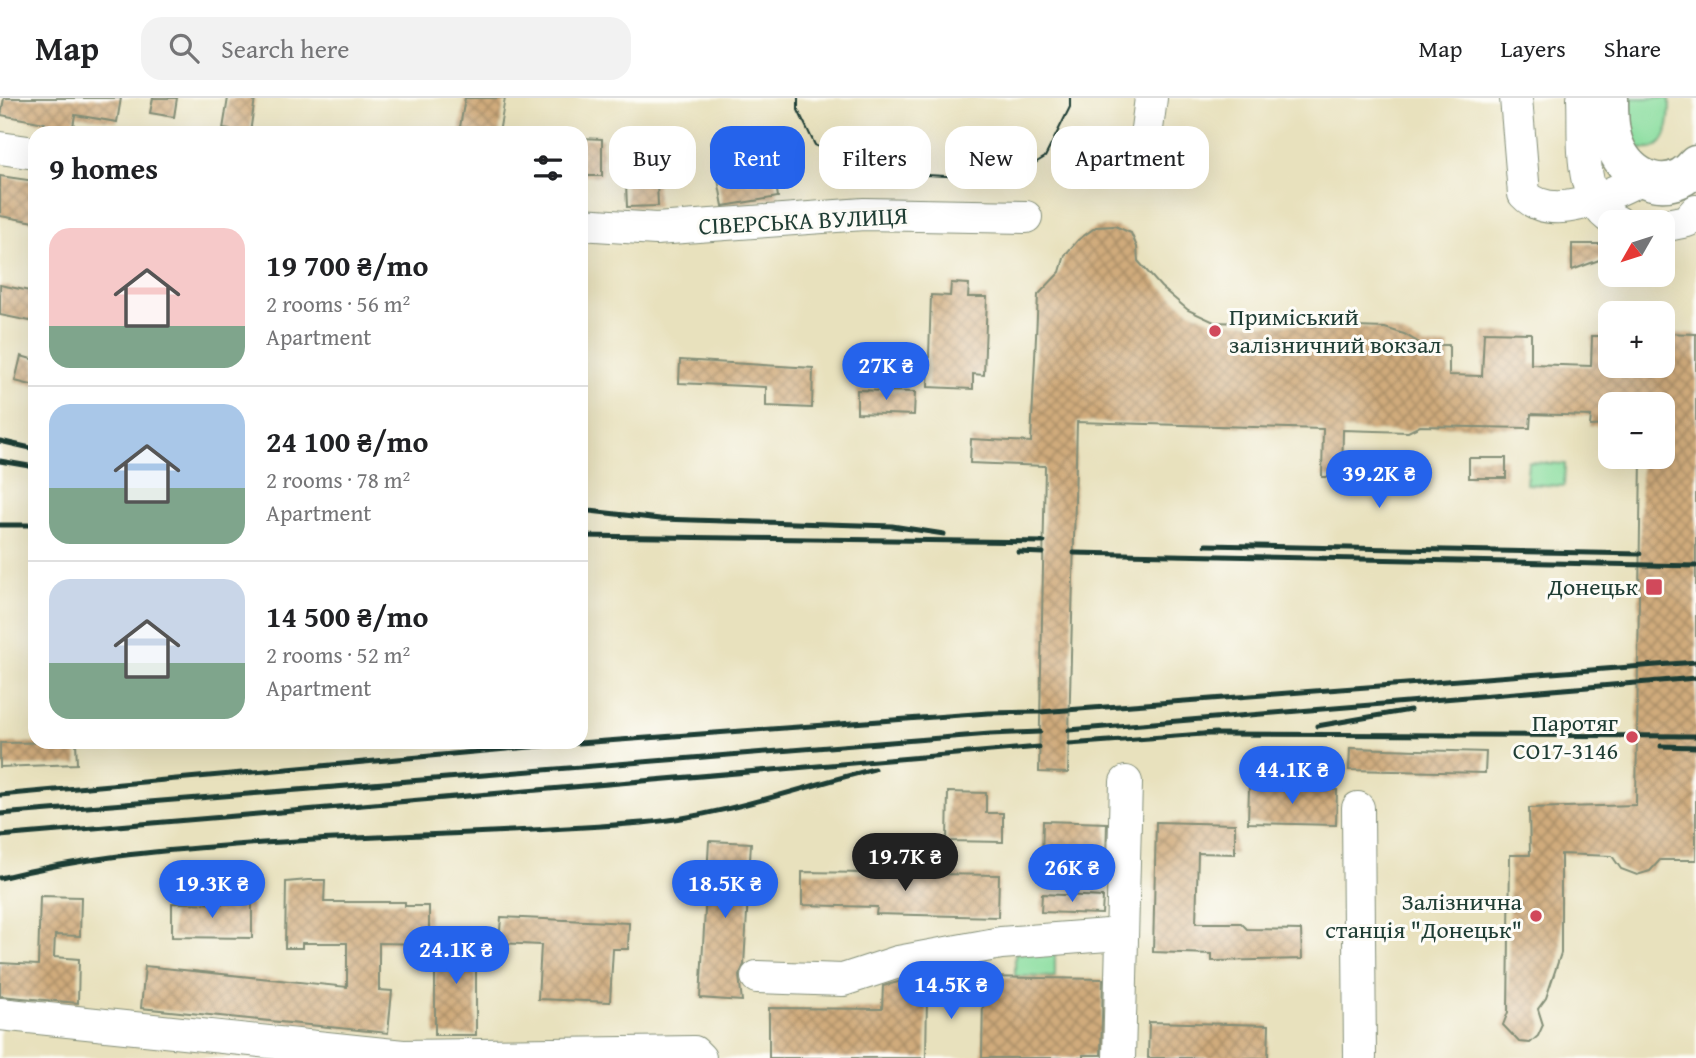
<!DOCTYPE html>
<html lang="en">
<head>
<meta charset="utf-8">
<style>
	body { margin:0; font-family:"Gentium Book Plus",serif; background:#f2f2f2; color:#202124; height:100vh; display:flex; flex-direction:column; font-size:26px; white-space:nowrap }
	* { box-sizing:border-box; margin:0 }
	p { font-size:23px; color:#757577 }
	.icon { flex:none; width:38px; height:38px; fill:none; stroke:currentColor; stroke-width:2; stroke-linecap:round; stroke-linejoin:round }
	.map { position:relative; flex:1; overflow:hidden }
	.drawer { position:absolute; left:28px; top:28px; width:560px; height:623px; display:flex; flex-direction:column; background:#fff; border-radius:21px; box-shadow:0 7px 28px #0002 }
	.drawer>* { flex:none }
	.top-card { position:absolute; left:609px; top:28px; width:665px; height:63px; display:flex; gap:14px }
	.needle { width:46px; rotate:231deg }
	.buttons { position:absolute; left:1598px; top:112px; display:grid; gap:14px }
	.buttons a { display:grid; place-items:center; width:77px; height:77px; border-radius:14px; background:#fff; box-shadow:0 7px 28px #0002; font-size:35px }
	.price { position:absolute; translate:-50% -60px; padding:0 16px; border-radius:24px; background:#2563eb; color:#fff; font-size:23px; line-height:46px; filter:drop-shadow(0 2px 4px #0008) }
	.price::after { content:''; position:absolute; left:50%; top:42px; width:21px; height:16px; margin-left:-10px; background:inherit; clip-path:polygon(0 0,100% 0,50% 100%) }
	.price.on { background:#222; color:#fff }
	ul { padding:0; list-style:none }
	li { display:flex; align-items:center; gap:21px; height:175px; padding:0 21px }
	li+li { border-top:2px solid #e0e0e0 }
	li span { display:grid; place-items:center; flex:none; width:196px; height:140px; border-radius:21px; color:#555 }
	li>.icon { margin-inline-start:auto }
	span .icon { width:84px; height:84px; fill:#fffc; stroke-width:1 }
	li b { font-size:30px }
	h2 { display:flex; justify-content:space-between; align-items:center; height:84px; padding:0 21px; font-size:30px }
	.chip { padding:0 24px; border-radius:21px; background:#fff; box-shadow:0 7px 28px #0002; font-size:24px; line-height:63px }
	.chip.on { background:#2563eb; color:#fff }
	header { display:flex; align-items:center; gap:42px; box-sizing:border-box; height:98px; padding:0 35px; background:#fff; border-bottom:2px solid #e0e0e0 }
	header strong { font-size:33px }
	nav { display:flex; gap:38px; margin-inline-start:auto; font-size:24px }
	.search { width:490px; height:63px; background:#f2f2f2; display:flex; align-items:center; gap:18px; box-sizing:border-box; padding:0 24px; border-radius:21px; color:#757577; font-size:26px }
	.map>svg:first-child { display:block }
	.green { fill:#89dd9e; stroke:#548d69; stroke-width:2 }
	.building { fill:url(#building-cross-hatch) }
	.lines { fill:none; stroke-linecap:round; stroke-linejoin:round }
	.minor-casing { stroke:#848f78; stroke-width:34 }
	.major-casing { stroke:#848f78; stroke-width:41 }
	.minor { stroke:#fff; stroke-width:32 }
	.major { stroke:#fff; stroke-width:38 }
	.tram { stroke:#1f3d34; stroke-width:2 }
	.rail { stroke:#1f3d34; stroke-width:5 }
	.poi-dot { fill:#d1495b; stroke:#fdfcf7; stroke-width:2.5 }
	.labels { text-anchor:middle; stroke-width:6; stroke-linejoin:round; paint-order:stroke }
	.street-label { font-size:24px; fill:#1f3d34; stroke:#fdfcf7 }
	.poi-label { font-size:24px; fill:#1f3d34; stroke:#fdfcf7; text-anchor:end }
</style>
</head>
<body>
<header>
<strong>Map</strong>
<div class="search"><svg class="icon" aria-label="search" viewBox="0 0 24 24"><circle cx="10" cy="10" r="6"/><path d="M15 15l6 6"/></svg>Search here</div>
<nav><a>Map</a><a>Layers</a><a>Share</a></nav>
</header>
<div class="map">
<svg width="1696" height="960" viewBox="0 0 1696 960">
	<defs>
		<pattern id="building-cross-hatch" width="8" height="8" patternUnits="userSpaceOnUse" patternTransform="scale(1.75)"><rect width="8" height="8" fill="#d0ab7c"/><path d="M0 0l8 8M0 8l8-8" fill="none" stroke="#a88c66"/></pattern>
	</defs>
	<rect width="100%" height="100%" fill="#fdfcf7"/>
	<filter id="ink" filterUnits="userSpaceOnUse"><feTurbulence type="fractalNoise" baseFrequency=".0143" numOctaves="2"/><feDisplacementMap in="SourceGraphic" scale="14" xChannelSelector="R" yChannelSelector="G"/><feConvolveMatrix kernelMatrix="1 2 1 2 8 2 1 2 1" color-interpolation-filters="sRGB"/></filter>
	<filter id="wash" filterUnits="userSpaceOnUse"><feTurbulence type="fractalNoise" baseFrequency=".00686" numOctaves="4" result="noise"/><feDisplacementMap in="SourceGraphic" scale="28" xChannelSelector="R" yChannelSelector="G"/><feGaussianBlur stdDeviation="1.57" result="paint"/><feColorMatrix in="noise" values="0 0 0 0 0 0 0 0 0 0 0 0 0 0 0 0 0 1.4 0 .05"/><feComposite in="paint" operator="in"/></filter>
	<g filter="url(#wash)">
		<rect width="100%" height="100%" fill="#e8e1bd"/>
		<g class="green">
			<path d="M1618,0h52c0,26 -1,62 -39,48z"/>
			<path d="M1528,364l37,2 -1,22 -38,-2z"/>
			<path d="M1015,855h40v24l-40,-1z"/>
		</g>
		<g id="blocks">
			<g class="building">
				<path d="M4,0h117l-4,24 -42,-7 -3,17 -27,-4v-5l-44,-8z"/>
				<path d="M153,0h24l-3,19 -24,-4z"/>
				<path d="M228,0h27l-5,35 -27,-4z"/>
				<path d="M465,0h40l-6,35h-40z"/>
				<path d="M581,40l21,1v37h-21z"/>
				<path d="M734,40l5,28 33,-6 6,37 -55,9 -12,-64z"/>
				<path d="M625,63h31l2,45 -31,1z"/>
				<path d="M0,78l35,5v41l-35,-6z"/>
				<path d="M1115,128l16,7 6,14 1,14 23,26 27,23 26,12 171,6 19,6 19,11h26v30l33,1 2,-44 47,1v31l60,2 1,-30h18v30h52v-33l34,1v526h-36l-10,11 -13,4 -16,-6 -9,-13 -51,-2v99l-15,45 -8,11 5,16 -5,11 -8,7 -11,-1 -16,-17 5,-13 2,-157h20l-1,-47 107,-3 5,-348h21v-53h-52v21l-20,1 1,-10 -60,-2 -1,14 -110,-2 -12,6 -65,-2 -1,47h-20l1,-48 -246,-7 -9,351 -29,-1 6,-306 -75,-3 1,-24 60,3 7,-147 22,-23 5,-17 13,-15 18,-13z"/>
				<path d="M1572,146h38v12l-38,14z"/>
				<path d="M951,185l18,1 -1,13h19l-3,78 -11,-1v15l-45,-2 3,-92 19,1z"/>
				<path d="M0,187l35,7v30l-35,-7z"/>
				<path d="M21,258l14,4v26l-20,-5z"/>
				<path d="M680,262l133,8 -1,40 -46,-2v-19l-87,-4z"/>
				<path d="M857,292l58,2 -1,23 -57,-2z"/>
				<rect x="1469" y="360" width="37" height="20"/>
				<path d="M76,644l1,22 -77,3v-24z"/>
				<path d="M1350,650l136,4 -1,21 -136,-3z"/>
				<path d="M1249,690l88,2 -1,35 -88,-2z"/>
				<path d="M948,694l38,1v20h17v29l-56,-1z"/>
				<path d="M1043,723l64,2 -1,40 -64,-3z"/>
				<path d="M1156,724l79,2v30l-37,-1 -2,70h45l6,6 54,1 1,29 -90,2v-7l-59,-2z"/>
				<path d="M709,743l42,2 -7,122 -5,11 3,25 -42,-3z"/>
				<path d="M802,774l197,3 -1,42 -122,-3 1,-7 -75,-2z"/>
				<path d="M308,782h17l-1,22h81v4h24v38l-50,-1v47l13,1 -4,42 -247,-25 4,-42 202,21v-44h-45v5h-17l1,-66z"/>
				<path d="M1042,796l61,3 -1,17 -61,-2z"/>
				<path d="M40,798l41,1 -1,39 -25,-1 -1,22 25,2 -1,44 -78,-7v-33l38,2z"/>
				<path d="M172,805l80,1v34l-80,-1z"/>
				<path d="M501,819l128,6 -1,26h-15l-3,53 -72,-3 3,-54 -42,-2z"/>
				<path d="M476,839v98h-41v-97z"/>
				<path d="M921,878l182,3 -2,76h-18v3h-101l1,-61 -56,-1 -1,62h-157v-50l113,1 1,-23z"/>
				<path d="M1149,924l120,3 -1,33h-120z"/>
			</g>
		</g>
	</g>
	<g filter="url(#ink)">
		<use href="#blocks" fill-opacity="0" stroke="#848f78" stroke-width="2"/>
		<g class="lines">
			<defs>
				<g id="minor">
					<path d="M1516,0l8,96c29,31 86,0 117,-15"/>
					<path d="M1583,0c2,38 -7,107 35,124"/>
					<path d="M0,50l35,5"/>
					<path d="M1143,62l8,-62"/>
					<path d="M581,126l75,5 208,-15 162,3"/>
					<path d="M1662,128l25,-5 9,-10"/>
					<path d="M1358,710l2,250"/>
					<path d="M757,879l86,3 55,-18 103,-19 120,-9"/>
					<path d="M0,916l403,42 291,-4 6,6"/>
					<path d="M1119,960l7,-276"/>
				</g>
				<path id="major" d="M1609,0c0,16 0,33 6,48 14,35 55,51 81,19"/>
			</defs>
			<use href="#minor" class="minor-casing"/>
			<use href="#major" class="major-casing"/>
			<use href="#minor" class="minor"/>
			<use href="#major" class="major"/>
			<path class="tram" d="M798,0v12l17,35 47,27 147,7 36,-22 25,-50v-9"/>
			<g class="rail">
				<path d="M0,343l35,8"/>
				<path d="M0,363l35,6"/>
				<path d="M581,412l79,9 232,7 52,8"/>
				<path d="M0,427h35"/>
				<path d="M581,438l463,6"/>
				<path d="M1206,447l434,9"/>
				<path d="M1018,454l25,1"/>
				<path d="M1074,455l622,13"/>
				<path d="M1317,628l93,-16"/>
				<path d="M1069,632l627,-52"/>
				<path d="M1205,636l491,2"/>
				<path d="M1069,646l147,-11"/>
				<path d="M1661,648l35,1"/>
				<path d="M0,697l552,-50 436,-32 52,-1 656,-50"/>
				<path d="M0,716l990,-80 50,-2"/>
				<path d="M0,738l1039,-89"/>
				<path d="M0,780c78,-20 155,-27 235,-33 136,-10 272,-11 407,-22 78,-6 156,-35 232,-54"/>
			</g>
		</g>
	</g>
	<g class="poi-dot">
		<circle cx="1215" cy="233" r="7"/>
		<rect x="1645" y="480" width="18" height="18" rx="3.5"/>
		<circle cx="1632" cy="639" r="7"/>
		<circle cx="1536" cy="818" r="7"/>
	</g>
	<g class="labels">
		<g class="street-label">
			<text transform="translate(803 123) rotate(-3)" y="8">СІВЕРСЬКА ВУЛИЦЯ</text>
		</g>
		<g class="poi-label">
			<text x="1229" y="227" text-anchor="start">Приміський<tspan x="1229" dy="28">залізничний вокзал</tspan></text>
			<text x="1638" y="497">Донецьк</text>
			<text x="1618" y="633">Паротяг<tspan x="1618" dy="28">СО17-3146</tspan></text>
			<text x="1522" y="812">Залізнична<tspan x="1522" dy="28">станція "Донецьк"</tspan></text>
		</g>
	</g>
</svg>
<div class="buttons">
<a><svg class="needle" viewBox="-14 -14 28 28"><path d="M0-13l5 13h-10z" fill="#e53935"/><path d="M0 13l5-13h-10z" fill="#757577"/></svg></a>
<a>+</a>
<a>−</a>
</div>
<b class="price" style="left:886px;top:304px">27K ₴</b>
<b class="price" style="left:1379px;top:412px">39.2K ₴</b>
<b class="price" style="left:1292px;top:708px">44.1K ₴</b>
<b class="price on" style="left:905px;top:795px">19.7K ₴</b>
<b class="price" style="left:1072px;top:806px">26K ₴</b>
<b class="price" style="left:212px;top:822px">19.3K ₴</b>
<b class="price" style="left:725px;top:822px">18.5K ₴</b>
<b class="price" style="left:456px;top:888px">24.1K ₴</b>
<b class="price" style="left:951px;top:923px">14.5K ₴</b>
<div class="top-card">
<a class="chip">Buy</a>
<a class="chip on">Rent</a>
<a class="chip">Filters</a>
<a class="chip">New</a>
<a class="chip">Apartment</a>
</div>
<section class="drawer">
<h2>9 homes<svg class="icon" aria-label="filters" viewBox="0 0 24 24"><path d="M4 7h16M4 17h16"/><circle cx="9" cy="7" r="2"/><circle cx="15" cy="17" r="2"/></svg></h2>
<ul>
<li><span style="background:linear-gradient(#f6c9c9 70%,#7fa58c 0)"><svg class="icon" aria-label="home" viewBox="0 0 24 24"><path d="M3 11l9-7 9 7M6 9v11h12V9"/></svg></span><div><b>19 700 ₴/mo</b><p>2 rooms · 56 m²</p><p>Apartment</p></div></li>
<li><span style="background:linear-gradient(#a9c7e8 60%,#7fa58c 0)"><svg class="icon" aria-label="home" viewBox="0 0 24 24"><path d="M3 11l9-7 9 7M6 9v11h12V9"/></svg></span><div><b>24 100 ₴/mo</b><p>2 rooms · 78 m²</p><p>Apartment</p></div></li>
<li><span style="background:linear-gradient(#c9d6e8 60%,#7fa58c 0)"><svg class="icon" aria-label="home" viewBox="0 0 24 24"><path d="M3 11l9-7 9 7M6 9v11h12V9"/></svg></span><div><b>14 500 ₴/mo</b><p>2 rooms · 52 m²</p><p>Apartment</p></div></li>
</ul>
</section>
</div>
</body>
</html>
